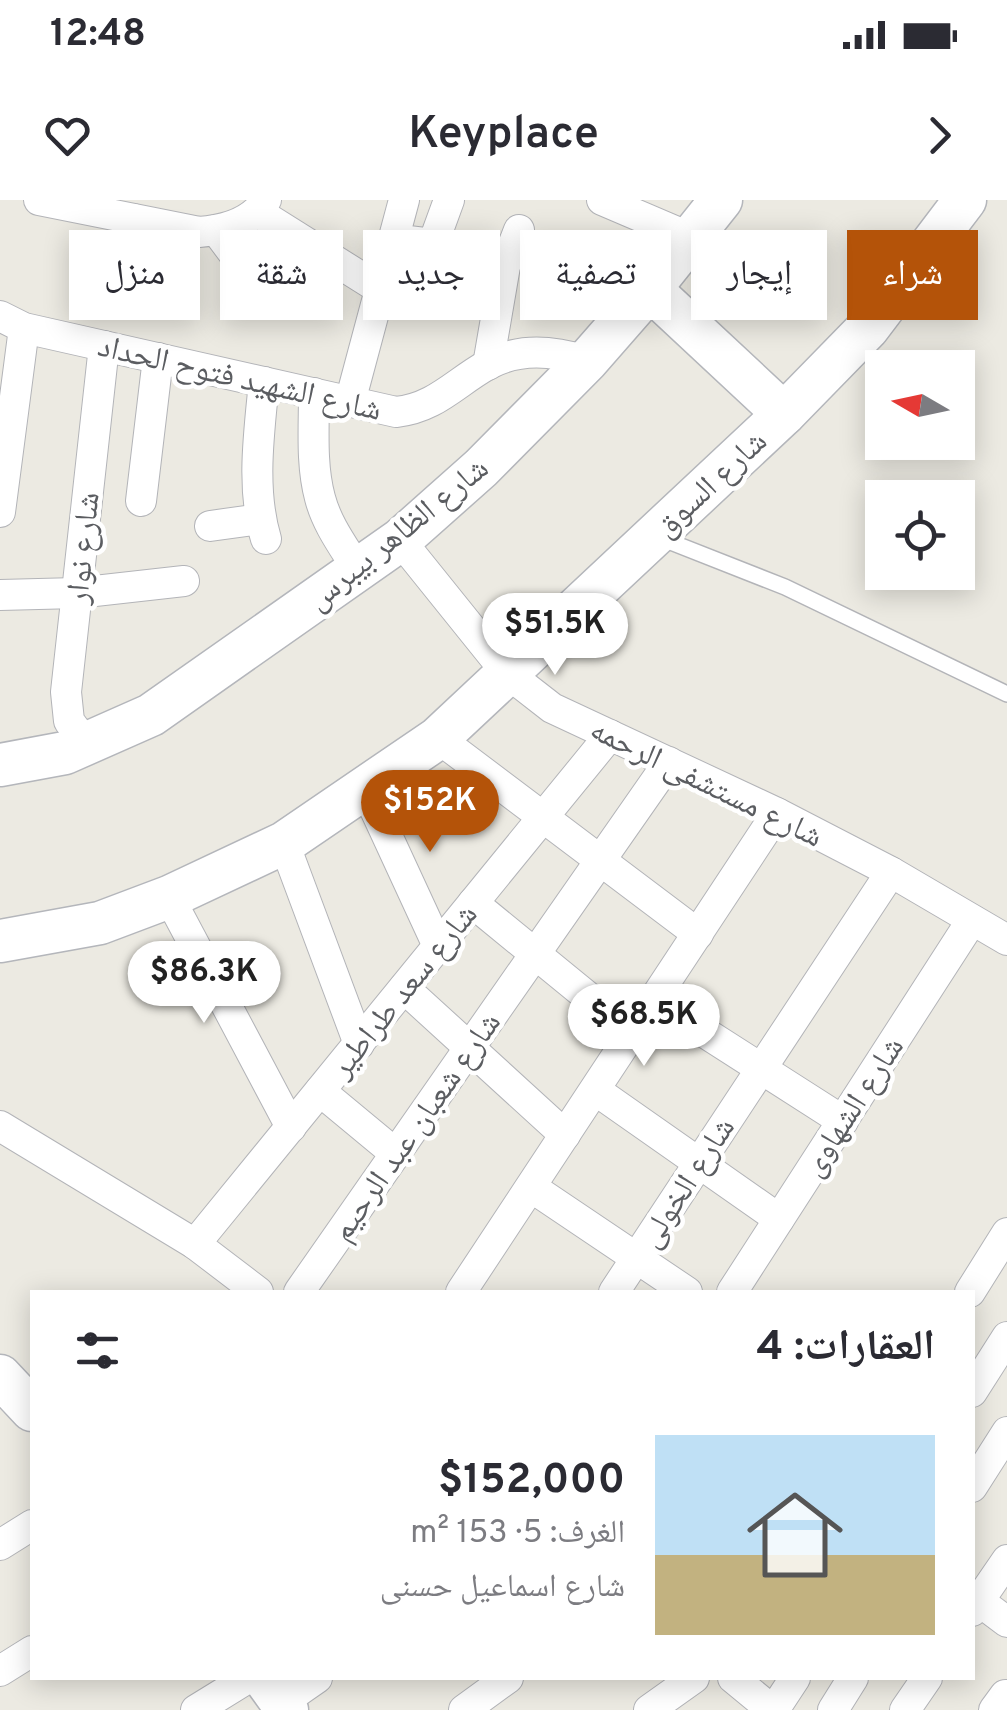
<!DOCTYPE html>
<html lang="ar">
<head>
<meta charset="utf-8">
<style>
	body { margin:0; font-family:Overpass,"Noto Naskh Arabic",sans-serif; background:#f7f7f7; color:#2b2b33; direction:rtl; height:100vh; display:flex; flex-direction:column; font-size:38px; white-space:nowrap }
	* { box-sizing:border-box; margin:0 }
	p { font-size:32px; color:#7c7c81 }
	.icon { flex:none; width:55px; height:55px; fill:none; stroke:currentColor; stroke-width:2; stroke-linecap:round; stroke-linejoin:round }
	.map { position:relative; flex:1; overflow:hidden; direction:ltr }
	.panel { position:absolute; left:30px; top:1090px; width:945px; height:390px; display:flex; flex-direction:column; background:#fff; border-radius:0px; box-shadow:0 5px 25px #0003; direction:rtl }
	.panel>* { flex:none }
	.guide { position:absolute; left:30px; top:30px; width:948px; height:90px; direction:rtl; display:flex; gap:20px }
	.needle { width:65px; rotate:279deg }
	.fabs { position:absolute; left:865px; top:150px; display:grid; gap:20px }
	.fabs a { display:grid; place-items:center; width:110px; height:110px; border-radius:0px; background:#fff; box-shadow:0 5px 25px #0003; font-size:50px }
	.price { position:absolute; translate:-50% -85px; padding:0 22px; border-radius:35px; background:#fff; color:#222; font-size:32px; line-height:65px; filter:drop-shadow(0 2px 5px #0008) }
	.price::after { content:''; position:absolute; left:50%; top:60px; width:30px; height:22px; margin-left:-15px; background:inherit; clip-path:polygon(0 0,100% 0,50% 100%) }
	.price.on { background:#b45309; color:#fff }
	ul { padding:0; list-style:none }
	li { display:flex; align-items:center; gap:30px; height:250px; padding:0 40px }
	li+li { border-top:2px solid #e1e1e2 }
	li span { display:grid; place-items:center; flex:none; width:280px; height:200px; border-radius:0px; color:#555 }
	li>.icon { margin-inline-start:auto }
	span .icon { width:120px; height:120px; fill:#fffc; stroke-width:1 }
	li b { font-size:42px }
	h2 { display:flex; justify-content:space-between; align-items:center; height:120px; padding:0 40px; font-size:42px }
	.pill { padding:0 35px; border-radius:0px; background:#fff; box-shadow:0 5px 25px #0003; font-size:35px; line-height:90px }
	.pill.on { background:#b45309; color:#fff }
	.status { display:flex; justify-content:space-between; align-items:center; height:70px; padding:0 50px; background:#fff; direction:ltr }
	.status svg { height:28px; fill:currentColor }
	header { display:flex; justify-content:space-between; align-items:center; height:130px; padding:0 40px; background:#fff; font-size:45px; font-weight:600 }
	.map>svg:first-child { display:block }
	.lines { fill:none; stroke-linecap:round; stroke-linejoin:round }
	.lane-casing { stroke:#b3b4b8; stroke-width:18 }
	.street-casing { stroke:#b3b4b8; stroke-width:32 }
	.secondary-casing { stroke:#b4b6bb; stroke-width:45 }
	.lane { stroke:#fff; stroke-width:15 }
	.street { stroke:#fff; stroke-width:30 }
	.secondary { stroke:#fff; stroke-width:42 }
	.labels { text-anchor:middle; stroke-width:9; stroke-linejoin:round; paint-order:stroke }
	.street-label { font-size:32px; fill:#5b5d61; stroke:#fff }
</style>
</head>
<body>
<div class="status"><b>12:48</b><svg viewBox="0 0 49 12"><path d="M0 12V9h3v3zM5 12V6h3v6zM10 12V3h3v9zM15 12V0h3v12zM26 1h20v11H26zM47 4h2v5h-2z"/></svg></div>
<header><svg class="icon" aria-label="forward" viewBox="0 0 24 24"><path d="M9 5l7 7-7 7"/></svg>Keyplace<svg class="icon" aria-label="heart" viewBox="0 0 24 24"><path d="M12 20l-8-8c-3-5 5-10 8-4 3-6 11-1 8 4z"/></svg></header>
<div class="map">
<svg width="1007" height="1510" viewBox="0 0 1007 1510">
	<rect width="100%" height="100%" fill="#eceae2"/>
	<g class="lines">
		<defs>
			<path id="lane" d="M658,337l127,50 222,107"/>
			<g id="street">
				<path d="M39,0l160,32c26,-2 53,-9 67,-32"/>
				<path d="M602,0l89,38"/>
				<path d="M259,13l121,76"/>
				<path d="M216,30l48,64"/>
				<path d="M119,68l14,-49"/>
				<path d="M394,68l6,-3 8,-24 25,3 16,-44"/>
				<path d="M382,82l50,15 5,-5 8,-29"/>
				<path d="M0,116l24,12 372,84c39,-4 59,-29 91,-47 33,-18 66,-14 100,-4"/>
				<path d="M488,165l17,-99 14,-36"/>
				<path d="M264,182c-5,51 -13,107 2,157"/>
				<path d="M314,193c0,35 -3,72 6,105 7,27 24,49 38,72"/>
				<path d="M350,202l54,-202"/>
				<path d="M141,301l17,-143"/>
				<path d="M0,312l24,-184"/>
				<path d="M210,326l50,-7"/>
				<path d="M400,340l107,133 45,35 225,105 114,59 116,68"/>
				<path d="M0,395l77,-2 107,-12"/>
				<path d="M438,538l260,196"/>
				<path d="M86,544l-17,-23 -3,-29 38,-346"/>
				<path d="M366,590l72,156"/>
				<path d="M284,643l75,201"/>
				<path d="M169,697l122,230"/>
				<path d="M473,703l159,130"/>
				<path d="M404,788l161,147"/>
				<path d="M654,800l189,121"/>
				<path d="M595,890l184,129"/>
				<path d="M320,891l76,63"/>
				<path d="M0,926l195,118 63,48"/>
				<path d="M531,987l156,105"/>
				<path d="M195,1044l415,-509"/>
				<path d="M299,1092l370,-530"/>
				<path d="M461,1092l316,-479"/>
				<path d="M614,1092l277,-420"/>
				<path d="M732,1092l240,-372"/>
				<path d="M970,1092l37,-59"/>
				<path d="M972,1192l35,-55"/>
				<path d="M972,1287l35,-55"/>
				<path d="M0,1345l32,-20"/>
				<path d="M979,1401l28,21"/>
				<path d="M972,1411l35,-51"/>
				<path d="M0,1471l32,-20"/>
				<path d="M733,1478l39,32"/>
				<path d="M281,1503l36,-25"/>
				<path d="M196,1510l52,-32"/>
				<path d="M464,1510l44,-32"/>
				<path d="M649,1510l45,-32"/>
				<path d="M774,1510l21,-32"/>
				<path d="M833,1510l20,-32"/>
				<path d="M905,1510l22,-32"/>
				<path d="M994,1510l11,-15"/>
			</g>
			<g id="secondary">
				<path d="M650,89l134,125"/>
				<path d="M0,565l65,-12 86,-38 249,-175 81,-72 106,-107 63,-72 71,-89"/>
				<path d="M0,741l100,-18 69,-26 115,-54 154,-105 346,-324 84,-86 97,-128"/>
				<path d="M0,1176l32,34"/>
				<path d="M264,1478l23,32"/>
			</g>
		</defs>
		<use href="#lane" class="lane-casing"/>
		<use href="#street" class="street-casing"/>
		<use href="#secondary" class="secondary-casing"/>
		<use href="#lane" class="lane"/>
		<use href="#street" class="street"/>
		<use href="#secondary" class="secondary"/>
	</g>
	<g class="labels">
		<g class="street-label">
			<text transform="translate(240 177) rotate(13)" y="11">شارع الشهيد فتوح الحداد</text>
			<text transform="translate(710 283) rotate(-43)" y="11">شارع السوق</text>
			<text transform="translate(397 333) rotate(-39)" y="11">شارع الظاهر بيبرس</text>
			<text transform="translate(82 348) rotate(-84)" y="11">شارع نوار</text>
			<text transform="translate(707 582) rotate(26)" y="11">شارع مستشفى الرحمه</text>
			<text transform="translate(403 790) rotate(-51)" y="11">شارع سعد طراطير</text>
			<text transform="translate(852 906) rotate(-57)" y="11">شارع الشهاوى</text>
			<text transform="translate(415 926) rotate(-55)" y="11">شارع شعبان عبد الرحيم</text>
			<text transform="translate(686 982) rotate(-57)" y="11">شارع الخولى</text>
		</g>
	</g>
</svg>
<div class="fabs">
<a><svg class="needle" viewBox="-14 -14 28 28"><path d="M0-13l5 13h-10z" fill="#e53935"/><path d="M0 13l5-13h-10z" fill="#7c7c81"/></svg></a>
<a><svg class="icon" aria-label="locate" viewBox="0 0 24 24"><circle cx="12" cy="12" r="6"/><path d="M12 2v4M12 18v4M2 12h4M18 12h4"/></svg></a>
</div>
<b class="price" style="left:555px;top:478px">$51.5K</b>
<b class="price on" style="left:430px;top:655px">$152K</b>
<b class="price" style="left:204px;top:826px">$86.3K</b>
<b class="price" style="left:644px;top:869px">$68.5K</b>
<div class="guide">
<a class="pill on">شراء</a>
<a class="pill">إيجار</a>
<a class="pill">تصفية</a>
<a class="pill">جديد</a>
<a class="pill">شقة</a>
<a class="pill">منزل</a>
</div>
<section class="panel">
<h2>العقارات: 4<svg class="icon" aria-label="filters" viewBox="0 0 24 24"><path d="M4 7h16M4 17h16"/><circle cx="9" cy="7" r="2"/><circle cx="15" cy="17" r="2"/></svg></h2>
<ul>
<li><span style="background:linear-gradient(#bfe0f5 60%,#c2b280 0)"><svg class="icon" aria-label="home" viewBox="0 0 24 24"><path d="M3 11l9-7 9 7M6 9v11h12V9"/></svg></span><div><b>$152,000</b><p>الغرف: 5 · 153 m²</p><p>شارع اسماعيل حسنى</p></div></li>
</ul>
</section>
</div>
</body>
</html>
